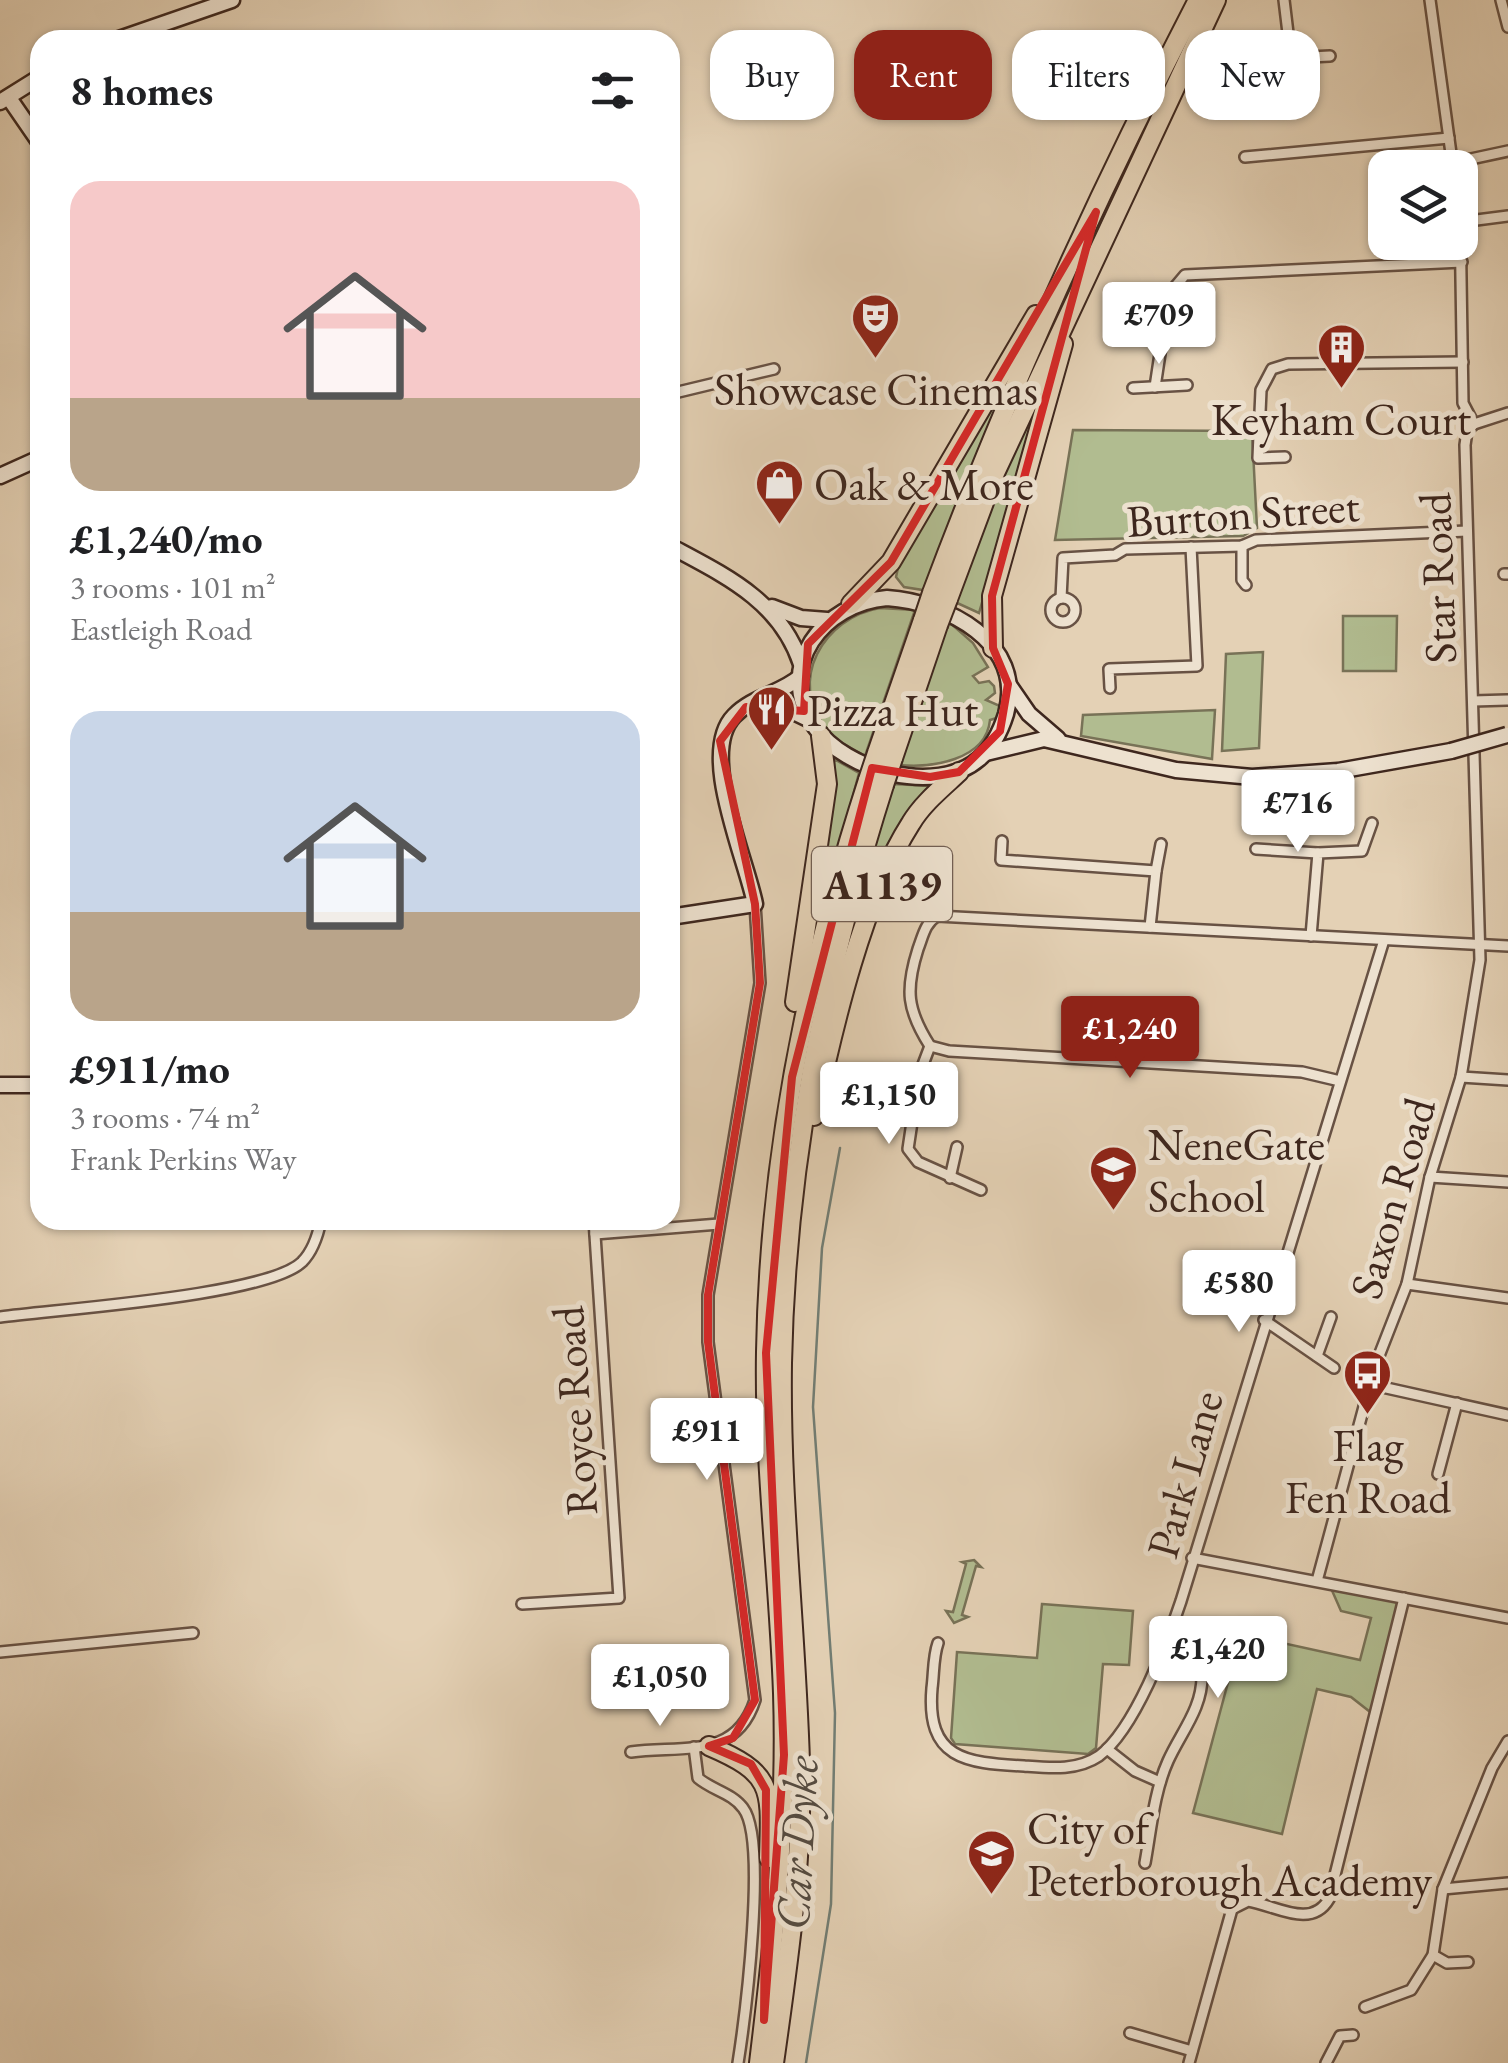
<!DOCTYPE html>
<html lang="en">
<head>
<meta charset="utf-8">
<style>
	body { margin:0; font-family:"EB Garamond",serif; background:#f6f6f6; color:#202124; height:100vh; display:flex; flex-direction:column; font-size:38px; white-space:nowrap }
	* { box-sizing:border-box; margin:0 }
	p { font-size:32px; color:#757577 }
	.icon { flex:none; width:55px; height:55px; fill:none; stroke:currentColor; stroke-width:2; stroke-linecap:round; stroke-linejoin:round }
	.map { position:relative; flex:1; overflow:hidden }
	.drawer { position:absolute; left:30px; top:30px; width:650px; height:1200px; display:flex; flex-direction:column; background:#fff; border-radius:30px; box-shadow:0 2px 8px #0004 }
	.drawer>* { flex:none }
	.hud { position:absolute; left:710px; top:30px; width:648px; height:90px; display:flex; gap:20px }
	.controls { position:absolute; left:1368px; top:150px; display:grid; gap:20px }
	.controls a { display:grid; place-items:center; width:110px; height:110px; border-radius:20px; background:#fff; box-shadow:0 2px 8px #0004; font-size:50px }
	.price { position:absolute; translate:-50% -85px; padding:0 22px; border-radius:10px; background:#fff; color:#222; font-size:32px; line-height:65px; filter:drop-shadow(0 2px 5px #0008) }
	.price::after { content:''; position:absolute; left:50%; top:60px; width:30px; height:22px; margin-left:-15px; background:inherit; clip-path:polygon(0 0,100% 0,50% 100%) }
	.price.current { background:#8f2418; color:#fff }
	ul { padding:0; list-style:none }
	li { display:grid; align-content:center; gap:20px; height:530px; padding:0 40px }
	li span { display:grid; place-items:center; height:310px; border-radius:30px; color:#555 }
	li>.icon { margin-inline-start:auto }
	span .icon { width:180px; height:180px; fill:#fffc; stroke-width:1 }
	li b { font-size:42px }
	h2 { display:flex; justify-content:space-between; align-items:center; height:120px; padding:0 40px; font-size:42px }
	.pill { padding:0 35px; border-radius:30px; background:#fff; box-shadow:0 2px 8px #0004; font-size:35px; line-height:90px }
	.pill.current { background:#8f2418; color:#fff }
	.map>svg:first-child { display:block }
	.green { fill:#b1bc90; stroke:#787257; stroke-width:2.5 }
	.lines { fill:none; stroke-linecap:round; stroke-linejoin:round }
	.stream { stroke:#727d73; stroke-width:2.5 }
	.street-casing { stroke:#685244; stroke-width:14 }
	.secondary-casing { stroke:#3e271e; stroke-width:19 }
	.highway-casing { stroke:#3e271e; stroke-width:22 }
	.street { stroke:#ede1cf; stroke-width:9 }
	.secondary { stroke:#ede1cf; stroke-width:14 }
	.highway { stroke:#e4d1b5; stroke-width:18 }
	.secondary-bridge-casing { stroke:#3e271e; stroke-width:19; stroke-linecap:butt }
	.highway-bridge-casing { stroke:#3e271e; stroke-width:22; stroke-linecap:butt }
	.secondary-bridge { stroke:#ede1cf; stroke-width:14 }
	.highway-bridge { stroke:#e4d1b5; stroke-width:18 }
	.marked { fill:none; stroke:#d62828; stroke-width:8; stroke-linejoin:round }
	.labels { text-anchor:middle; stroke-width:10; stroke-linejoin:round; paint-order:stroke }
	.shield { fill:#ede1cf; stroke:#725f53; stroke-width:2.5 }
	.shield-label { font-size:42px; font-weight:bold; fill:#3e271e }
	.poi-label { font-size:45px; fill:#3e271e; stroke:#ede1cf; text-anchor:start }
	.street-label { font-size:45px; fill:#3e271e; stroke:#ede1cf }
	.water-label { font-size:48px; font-style:italic; fill:#544b41; stroke:#ede1cf }
</style>
</head>
<body>
<div class="map">
<svg width="1508" height="2063" viewBox="0 0 1508 2063">
	<rect width="100%" height="100%" fill="#e4d1b5"/>
	<filter id="stains"><feTurbulence type="fractalNoise" baseFrequency=".002" numOctaves="4"/><feColorMatrix values="0 0 0 0 .2 0 0 0 0 .09 0 0 0 0 .02 0 0 0 .5 -.17"/></filter>
	<radialGradient id="worn" r=".72"><stop offset=".6" stop-color="#630" stop-opacity="0"/><stop offset="1" stop-color="#630" stop-opacity=".3"/></radialGradient>
	<g class="green">
		<path d="M992,404l7,3 -76,183 -19,-3 -8,-10 2,-9z"/>
		<path d="M1029,411l7,3 -57,199 -24,-11z"/>
		<path d="M1073,430l179,1 5,97 -14,8 -188,4z"/>
		<path d="M880,608l35,2 -50,146c-13,-8 -29,-14 -38,-26 -41,-49 -3,-113 53,-122z"/>
		<path d="M1343,616h54l-1,55h-53z"/>
		<path d="M948,621l25,22 15,24 -15,9 6,7 10,-2 5,5 1,7 -9,7 14,6v11l-10,3c-4,41 -60,48 -91,45z"/>
		<path d="M1263,652l-4,96 -37,3 4,-97z"/>
		<path d="M1215,710l-3,49 -131,-23 2,-21z"/>
		<path d="M834,759l25,14 -36,135 -8,-1 19,-122z"/>
		<path d="M893,784l39,2 -98,196z"/>
		<path d="M974,1560l7,7 -5,-1 -14,49 6,2 -14,6 -8,-12 7,1 13,-48 -4,-2z"/>
		<path d="M1330,1586l72,13 -28,116 -23,-18 -34,-8 -35,145 -89,-21 48,-179 119,26 11,-42 -30,-7z"/>
		<path d="M1042,1604l91,7 -4,54 -26,-1 -7,84 -8,6 -133,-10 -4,-6 6,-86 80,6z"/>
	</g>
	<g class="lines">
		<path class="stream" d="M806,2063l25,-159 4,-191 -22,-306 9,-159 18,-100"/>
		<defs>
			<g id="street">
				<path d="M1284,0l7,58"/>
				<path d="M1430,0l23,168"/>
				<path d="M1501,0l7,27"/>
				<path d="M1270,59l60,-3"/>
				<path d="M1245,157l204,-19"/>
				<path d="M1452,163l56,-12"/>
				<path d="M1460,216l3,187 11,21"/>
				<path d="M1461,222l47,-6"/>
				<path d="M1155,387l14,-93 16,-19 277,-13"/>
				<path d="M1133,388l54,-3"/>
				<path d="M670,394l104,-25"/>
				<path d="M1474,424l34,-11"/>
				<path d="M1285,457l-27,1 3,-68 11,-21 16,-5 175,-2"/>
				<path d="M1242,546v34l4,5"/>
				<path d="M1504,574h4"/>
				<circle cx="1063" cy="610" r="12"/>
				<path d="M1061,598l2,-40 52,-3 10,-6 117,-3 14,-6 211,-9"/>
				<path d="M1110,688l-1,-19 88,-3 -6,-119"/>
				<path d="M1473,701l34,-1"/>
				<path d="M1002,841l-1,19 155,11 -6,56"/>
				<path d="M1256,849l62,4"/>
				<path d="M1156,871l5,-27"/>
				<path d="M1311,936l7,-83 44,-2 10,-28"/>
				<path d="M930,1046c-23,-36 -25,-56 -12,-97 5,-13 7,-26 19,-33l571,30"/>
				<path d="M930,1046l19,5 353,21 38,9"/>
				<path d="M930,1046l-11,29 -11,74 10,13 63,28"/>
				<path d="M1461,1077l47,3"/>
				<path d="M873,1109l38,11"/>
				<path d="M1430,1177l78,5"/>
				<path d="M950,1178l7,-31"/>
				<path d="M595,1234l124,-10"/>
				<path d="M1407,1284l101,14"/>
				<path d="M0,1317c59,-8 266,-21 302,-55 11,-11 16,-27 19,-42"/>
				<path d="M1264,1320l70,48"/>
				<path d="M1317,1356l14,-39"/>
				<path d="M1373,1385l135,30"/>
				<path d="M1438,1474l19,-71"/>
				<path d="M1192,1558l316,60"/>
				<path d="M1317,1581l58,-215 32,-82 23,-107 31,-100 19,-117 -15,-515 2,-14 7,-7"/>
				<path d="M522,1604l97,-6 -25,-378"/>
				<path d="M938,1643c-5,14 -4,30 -6,45 -6,71 33,75 92,78 26,2 53,5 75,-10 36,-27 68,-113 82,-155l203,-661"/>
				<path d="M0,1652l193,-19"/>
				<path d="M694,1747l4,31c14,12 34,15 45,30 25,32 2,210 -5,255"/>
				<path d="M1107,1749l28,22 25,11"/>
				<path d="M631,1752c51,-7 105,8 124,-52l-47,-358v-47l52,-312 -5,-79"/>
				<path d="M1145,1863c6,-33 9,-71 23,-102 13,-29 35,-53 34,-87l-7,-8 -32,-8"/>
				<path d="M1443,1889l65,-6"/>
				<path d="M1433,1955l14,8 21,-1"/>
				<path d="M1365,2007l46,-17 22,-35 10,-66 49,-121 16,-27"/>
				<path d="M1130,2033l62,18"/>
				<path d="M1189,2063l43,-154 16,-8c27,4 63,29 81,-2l75,-301"/>
				<path d="M1326,2063l14,-27 13,-1"/>
			</g>
			<g id="secondary">
				<path d="M116,40l116,-40"/>
				<path d="M9,98l31,45"/>
				<path d="M0,102l40,-25"/>
				<path d="M0,476l40,-18"/>
				<path d="M670,546c56,30 110,55 131,118"/>
				<path d="M887,598c59,4 139,44 119,116 -5,16 -14,34 -27,45 -43,37 -134,12 -164,-32 -42,-61 9,-124 72,-129z"/>
				<path d="M772,607l29,11 26,2"/>
				<path d="M1009,685l20,29 29,25"/>
				<path d="M751,706l32,1 27,13"/>
				<path d="M986,753l58,-14 132,31 76,7 86,-6 113,-20"/>
				<path d="M670,917l85,-13c-9,-46 -57,-151 -21,-188 19,-20 47,-22 67,-40"/>
				<path d="M0,1085h40"/>
			</g>
			<g id="highway">
				<path d="M932,593c76,-203 166,-400 266,-593"/>
				<path d="M948,599l47,-126 221,-473"/>
				<path d="M851,604l40,-42 145,-247"/>
				<path d="M993,648l-1,-52 71,-252"/>
				<path d="M877,753l46,-133"/>
				<path d="M893,758l45,-133"/>
				<path d="M795,1002l32,-218 -6,-48"/>
				<path d="M814,1116c19,-89 49,-218 97,-293 12,-20 31,-35 48,-51"/>
				<path d="M709,1746c66,28 62,43 60,112"/>
				<path d="M759,2063c15,-123 28,-245 24,-370 -4,-114 -19,-227 -17,-341 3,-195 42,-387 102,-572"/>
				<path d="M774,2063c14,-99 29,-200 26,-301 -4,-133 -20,-266 -18,-399 4,-199 42,-389 102,-578"/>
			</g>
		</defs>
		<use href="#street" class="street-casing"/>
		<use href="#secondary" class="secondary-casing"/>
		<use href="#highway" class="highway-casing"/>
		<use href="#street" class="street"/>
		<use href="#secondary" class="secondary"/>
		<use href="#highway" class="highway"/>
		<defs>
			<path id="secondary-bridge" d="M1451,751l56,-16"/>
			<g id="highway-bridge">
				<path d="M923,620l9,-27"/>
				<path d="M938,625l10,-26"/>
				<path d="M868,780l9,-27"/>
				<path d="M884,785l9,-27"/>
			</g>
		</defs>
		<use href="#secondary-bridge" class="secondary-bridge-casing"/>
		<use href="#highway-bridge" class="highway-bridge-casing"/>
		<use href="#secondary-bridge" class="secondary-bridge"/>
		<use href="#highway-bridge" class="highway-bridge"/>
	</g>
	<path class="marked" d="M1096,212l-104,384 1,52 15,36 -8,47 -41,41 -29,5 -58,-9 -80,309 -26,276 18,402 -20,265 2,-230 -15,-26 -42,-18 24,-8 22,-38 -47,-358v-47l52,-312 -5,-79 -35,-163 26,-34 58,4 4,-67 83,-82z"/>
	<defs>
		<symbol id="theatre-pin" viewBox="-11 -11 22 30"><path d="M0 17L-7.5 6A9.5 9.5 0 1 1 7.5 6Z" fill="#8f2418" stroke="#ede1cf"/><path d="M-5-5.5Q0-4 5-5.5V0Q5 5 0 6Q-5 5-5 0ZM-3.3-2.5H-1v1.5H-3.3ZM1-2.5H3.3v1.5H1ZM-2.8 1Q0 5.5 2.8 1Z" fill="#fff"/></symbol>
		<symbol id="building-pin" viewBox="-11 -11 22 30"><path d="M0 17L-7.5 6A9.5 9.5 0 1 1 7.5 6Z" fill="#8f2418" stroke="#ede1cf"/><path d="M-4-6H4V6H1V3H-1V6H-4ZM-2.5-4.3h1.7v1.8h-1.7ZM.8-4.3h1.7v1.8H.8ZM-2.5-1h1.7V.8h-1.7ZM.8-1h1.7V.8H.8Z" fill="#fff"/></symbol>
		<symbol id="shop-pin" viewBox="-11 -11 22 30"><path d="M0 17L-7.5 6A9.5 9.5 0 1 1 7.5 6Z" fill="#8f2418" stroke="#ede1cf"/><path d="M-5-2.5h2.3a2.7 3.5 0 0 1 5.4 0H5L5.5 6h-11ZM-1.5-2.5h3a1.5 2.3 0 0 0-3 0Z" fill="#fff"/></symbol>
		<symbol id="restaurant-pin" viewBox="-11 -11 22 30"><path d="M0 17L-7.5 6A9.5 9.5 0 1 1 7.5 6Z" fill="#8f2418" stroke="#ede1cf"/><path d="M-5-6h1v4h1v-4h1v4h1v-4h1v5L-1.5 .5V6h-2V.5L-5-1ZM5-6V6H3V1.5H1.5Q1.5-4 5-6Z" fill="#fff"/></symbol>
		<symbol id="school-pin" viewBox="-11 -11 22 30"><path d="M0 17L-7.5 6A9.5 9.5 0 1 1 7.5 6Z" fill="#8f2418" stroke="#ede1cf"/><path d="M0-5L7-2L0 1L-7-2ZM-4 1L0 2.5L4 1V4Q0 6-4 4Z" fill="#fff"/></symbol>
		<symbol id="bus-pin" viewBox="-11 -11 22 30"><path d="M0 17L-7.5 6A9.5 9.5 0 1 1 7.5 6Z" fill="#8f2418" stroke="#ede1cf"/><path d="M-5-6H5V4H4V6H2V4H-2V6H-4V4H-5ZM-3.5-4V0h7V-4ZM-3.5 1.2v1.5H-2V1.2ZM2 1.2v1.5H3.5V1.2Z" fill="#fff"/></symbol>
	</defs>
	<g fill-rule="evenodd">
		<use href="#theatre-pin" x="848" y="290" width="55" height="75"/>
		<use href="#building-pin" x="1314" y="320" width="55" height="75"/>
		<use href="#shop-pin" x="752" y="456" width="55" height="75"/>
		<use href="#restaurant-pin" x="744" y="682" width="55" height="75"/>
		<use href="#school-pin" x="1086" y="1142" width="55" height="75"/>
		<use href="#bus-pin" x="1340" y="1346" width="55" height="75"/>
		<use href="#school-pin" x="964" y="1826" width="55" height="75"/>
	</g>
	<g class="labels">
		<rect class="shield" x="812" y="847" width="140" height="74" rx="8"/>
		<g class="shield-label">
			<text x="882" y="899">A1139</text>
		</g>
		<g class="poi-label">
			<text x="876" y="405" text-anchor="middle">Showcase Cinemas</text>
			<text x="1341" y="435" text-anchor="middle">Keyham Court</text>
			<text x="814" y="500">Oak &amp; More</text>
			<text x="807" y="726">Pizza Hut</text>
			<text x="1148" y="1160">NeneGate<tspan x="1148" dy="52">School</tspan></text>
			<text x="1368" y="1461" text-anchor="middle">Flag<tspan x="1368" dy="52">Fen Road</tspan></text>
			<text x="1027" y="1844">City of<tspan x="1027" dy="52">Peterborough Academy</tspan></text>
		</g>
		<g class="street-label">
			<text transform="translate(1243 513) rotate(-4)" y="16">Burton Street</text>
			<text transform="translate(1437 578) rotate(-92)" y="16">Star Road</text>
			<text transform="translate(1392 1198) rotate(-74)" y="16">Saxon Road</text>
			<text transform="translate(574 1411) rotate(-94)" y="16">Royce Road</text>
			<text transform="translate(1184 1474) rotate(-74)" y="16">Park Lane</text>
		</g>
		<g class="water-label">
			<text transform="translate(796 1843) rotate(-87)" y="17">Car Dyke</text>
		</g>
	</g>
	<rect width="100%" height="100%" filter="url(#stains)"/>
	<rect width="100%" height="100%" fill="url(#worn)"/>
</svg>
<div class="controls">
<a><svg class="icon" aria-label="layers" viewBox="0 0 24 24"><path d="M12 4l9 5-9 5-9-5zM3 14l9 5 9-5"/></svg></a>
</div>
<b class="price" style="left:1159px;top:367px">£709</b>
<b class="price" style="left:1298px;top:855px">£716</b>
<b class="price current" style="left:1130px;top:1081px">£1,240</b>
<b class="price" style="left:889px;top:1147px">£1,150</b>
<b class="price" style="left:1239px;top:1335px">£580</b>
<b class="price" style="left:707px;top:1483px">£911</b>
<b class="price" style="left:1218px;top:1701px">£1,420</b>
<b class="price" style="left:660px;top:1729px">£1,050</b>
<div class="hud">
<a class="pill">Buy</a>
<a class="pill current">Rent</a>
<a class="pill">Filters</a>
<a class="pill">New</a>
</div>
<section class="drawer">
<h2>8 homes<svg class="icon" aria-label="filters" viewBox="0 0 24 24"><path d="M4 7h16M4 17h16"/><circle cx="9" cy="7" r="2"/><circle cx="15" cy="17" r="2"/></svg></h2>
<ul>
<li><span style="background:linear-gradient(#f6c9c9 70%,#b9a48a 0)"><svg class="icon" aria-label="home" viewBox="0 0 24 24"><path d="M3 11l9-7 9 7M6 9v11h12V9"/></svg></span><div><b>£1,240/mo</b><p>3 rooms · 101 m²</p><p>Eastleigh Road</p></div></li>
<li><span style="background:linear-gradient(#c9d6e8 65%,#b9a48a 0)"><svg class="icon" aria-label="home" viewBox="0 0 24 24"><path d="M3 11l9-7 9 7M6 9v11h12V9"/></svg></span><div><b>£911/mo</b><p>3 rooms · 74 m²</p><p>Frank Perkins Way</p></div></li>
</ul>
</section>
</div>
</body>
</html>
